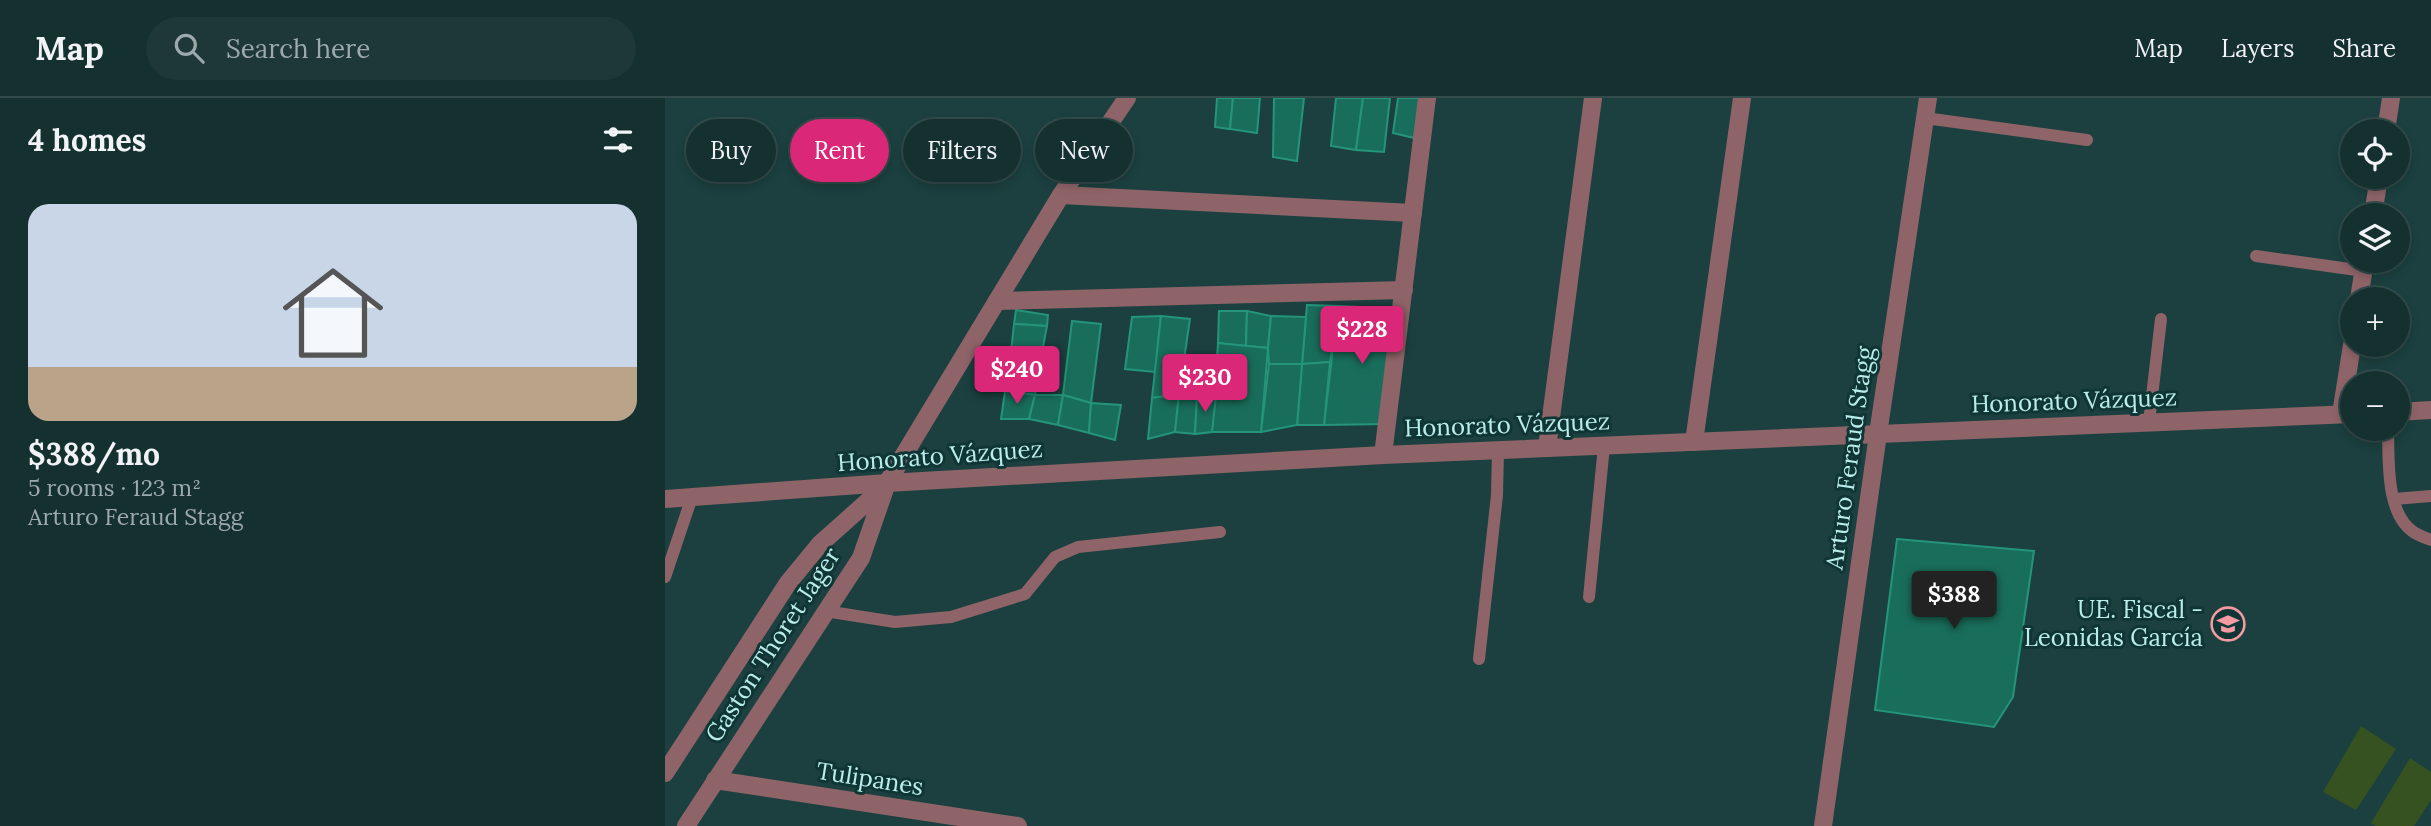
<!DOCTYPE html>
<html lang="en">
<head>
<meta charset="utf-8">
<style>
	body { margin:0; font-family:Lora,serif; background:#1d3837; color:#f1f3f6; height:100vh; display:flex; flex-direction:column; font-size:26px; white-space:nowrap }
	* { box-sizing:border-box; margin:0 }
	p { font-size:23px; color:#9da9aa }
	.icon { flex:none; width:38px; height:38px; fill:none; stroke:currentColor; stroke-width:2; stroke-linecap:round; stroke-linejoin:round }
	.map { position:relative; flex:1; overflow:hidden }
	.side { display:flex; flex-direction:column; background:#14302f; width:665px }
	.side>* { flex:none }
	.hud { position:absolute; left:21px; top:21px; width:665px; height:63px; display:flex; gap:14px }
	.controls { position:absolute; left:1675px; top:21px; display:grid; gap:14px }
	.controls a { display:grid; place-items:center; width:70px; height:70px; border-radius:50%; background:#14302f; box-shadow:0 4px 10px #0003,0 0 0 2px #334b4b; font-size:35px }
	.price { position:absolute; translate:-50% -60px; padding:0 16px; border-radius:7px; background:#db2777; color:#fff; font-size:23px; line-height:46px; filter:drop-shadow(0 2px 4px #0008) }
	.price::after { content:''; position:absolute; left:50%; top:42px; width:21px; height:16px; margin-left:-10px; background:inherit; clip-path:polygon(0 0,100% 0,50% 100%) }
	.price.current { background:#222; color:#fff }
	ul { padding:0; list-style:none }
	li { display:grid; align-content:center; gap:14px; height:371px; padding:0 28px }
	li+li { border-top:2px solid #334b4b }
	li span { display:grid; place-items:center; height:217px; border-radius:21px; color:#555 }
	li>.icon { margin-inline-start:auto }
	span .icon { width:126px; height:126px; fill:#fffc; stroke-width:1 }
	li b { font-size:30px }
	h2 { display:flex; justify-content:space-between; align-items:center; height:84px; padding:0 28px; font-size:30px }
	.tag { padding:0 24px; border-radius:32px; background:#14302f; box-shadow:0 4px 10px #0003,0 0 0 2px #334b4b; font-size:24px; line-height:63px }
	.tag.current { background:#db2777; color:#fff }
	header { display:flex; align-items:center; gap:42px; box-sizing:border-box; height:98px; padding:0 35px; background:#14302f; border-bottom:2px solid #334b4b }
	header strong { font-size:33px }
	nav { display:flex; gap:38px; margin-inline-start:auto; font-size:24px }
	.search { width:490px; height:63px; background:#1d3837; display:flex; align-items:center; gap:18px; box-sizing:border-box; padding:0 24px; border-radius:38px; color:#9da9aa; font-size:26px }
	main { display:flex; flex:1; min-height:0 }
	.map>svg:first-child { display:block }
	.green { fill:#365221 }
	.building { fill:#196e5b; stroke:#24957b; stroke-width:2 }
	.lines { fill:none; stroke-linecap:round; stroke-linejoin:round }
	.service { stroke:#8f6468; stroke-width:12 }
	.minor { stroke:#8f6468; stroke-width:18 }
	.tertiary { stroke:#8f6468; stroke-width:18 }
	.labels { text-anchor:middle; stroke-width:6; stroke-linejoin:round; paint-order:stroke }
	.street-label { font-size:24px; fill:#b9ecea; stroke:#103535 }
	.poi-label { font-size:24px; fill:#b9ecea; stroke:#103535; text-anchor:end }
</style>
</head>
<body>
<header>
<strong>Map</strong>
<div class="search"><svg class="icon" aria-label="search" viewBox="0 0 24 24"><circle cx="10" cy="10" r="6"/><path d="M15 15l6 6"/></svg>Search here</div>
<nav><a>Map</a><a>Layers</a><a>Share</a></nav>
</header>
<main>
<section class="side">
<h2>4 homes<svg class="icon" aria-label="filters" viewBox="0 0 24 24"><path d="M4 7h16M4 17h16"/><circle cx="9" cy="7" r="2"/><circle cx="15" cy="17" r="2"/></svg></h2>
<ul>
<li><span style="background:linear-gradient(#c9d6e8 75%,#b9a48a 0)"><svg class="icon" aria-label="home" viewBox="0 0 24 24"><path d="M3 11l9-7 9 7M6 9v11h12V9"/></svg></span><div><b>$388/mo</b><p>5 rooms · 123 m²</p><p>Arturo Feraud Stagg</p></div></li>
</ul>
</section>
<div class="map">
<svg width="1766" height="728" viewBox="0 0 1766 728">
	<rect width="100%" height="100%" fill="#1b403f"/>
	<g class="green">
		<path d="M1696,628l35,23 -40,61 -33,-18z"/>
		<path d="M1745,660l21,14v28l-17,26h-38l-5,-3z"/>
	</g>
	<g class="building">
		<path d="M552,0h16l-3,31 -15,-2z"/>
		<path d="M568,0h27l-3,35 -27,-4z"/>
		<path d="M609,0h30l-7,63 -24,-4z"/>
		<path d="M671,0h27l-7,52 -25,-4z"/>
		<path d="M698,0h27l-6,54 -28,-2z"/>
		<path d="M733,0h22l-6,40 -21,-5z"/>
		<path d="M642,207l31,1 -8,56 -28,2z"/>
		<path d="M673,208l63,3 -14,115 -63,1z"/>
		<path d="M351,212l32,5 -1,11 -33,-2z"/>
		<path d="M554,213h28l-1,35 -28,-3z"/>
		<path d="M582,213l24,5 -3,32 -22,-2z"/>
		<path d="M496,218l-6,56 -30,-3 7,-52z"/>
		<path d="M496,218l29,3 -11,75 -27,4z"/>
		<path d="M606,218l35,1 -4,47h-33l-1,-16z"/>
		<path d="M407,223l29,3 -10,79 -28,-8z"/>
		<path d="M349,226l33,2 -7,37 -30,-2z"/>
		<path d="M553,245l50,5 -7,84h-49z"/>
		<path d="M345,263l30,2 -5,32 -30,-4z"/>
		<path d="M665,264l-6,63h-27l5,-61z"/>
		<path d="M604,266h33l-5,61 -36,7z"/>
		<path d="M340,293l30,4 -6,24h-28z"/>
		<path d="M514,296l-4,38 -27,7 4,-41z"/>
		<path d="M514,296l18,1 -2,39 -20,-2z"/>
		<path d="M370,297h28l-5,30 -29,-6z"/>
		<path d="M398,297l28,8 -2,30 -31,-8z"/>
		<path d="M532,297l19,1 -4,36 -17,2z"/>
		<path d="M426,305l30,2 -6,35 -26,-7z"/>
		<path d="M1232,441l137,12 -21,146 -19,30 -119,-17z"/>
	</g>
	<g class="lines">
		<g class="service">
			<path d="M1260,20l162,22"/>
			<path d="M1591,158l108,15"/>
			<path d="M1484,324l12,-103"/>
			<path d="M1723,331c1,30 -3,86 27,104 5,3 11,5 16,7"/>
			<path d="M1729,401l37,-3"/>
			<path d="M0,479l27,-80"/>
			<path d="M924,499l15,-151"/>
			<path d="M160,513l70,11 56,-5 74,-23 30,-37 23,-10 142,-15"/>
			<path d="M814,561l18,-164 1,-45"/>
		</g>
		<g class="minor">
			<path d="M1721,33l5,-33"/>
			<path d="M396,97l352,18"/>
			<path d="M1708,117l6,-38"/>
			<path d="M1694,201l6,-38"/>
			<path d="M332,203l407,-11"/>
			<path d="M1676,316l11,-69"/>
			<path d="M1029,344l48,-344"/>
			<path d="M882,350l46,-350"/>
			<path d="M718,357l44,-357"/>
			<path d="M222,385l174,-288 66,-97"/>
			<path d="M50,682l303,46"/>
			<path d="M1158,728l55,-392 50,-336"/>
		</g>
		<g class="tertiary">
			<path d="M1732,314l34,-2"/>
			<path d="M0,401l222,-16 496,-28 969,-41"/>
			<path d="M0,675l123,-190 32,-39 65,-58"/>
			<path d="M21,728l175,-268 26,-75"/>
		</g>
	</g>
	<defs>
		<symbol id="school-ring" viewBox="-11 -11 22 22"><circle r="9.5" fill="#103535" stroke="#f49aa3" stroke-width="1.5"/><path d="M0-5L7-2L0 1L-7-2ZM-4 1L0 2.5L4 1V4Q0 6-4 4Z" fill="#f49aa3"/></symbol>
	</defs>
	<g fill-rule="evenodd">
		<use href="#school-ring" x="1544" y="507" width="38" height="38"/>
	</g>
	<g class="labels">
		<g class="street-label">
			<text transform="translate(1409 303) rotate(-2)" y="8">Honorato Vázquez</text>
			<text transform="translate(842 327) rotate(-2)" y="8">Honorato Vázquez</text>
			<text transform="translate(275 358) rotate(-4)" y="8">Honorato Vázquez</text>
			<text transform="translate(1185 360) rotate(-82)" y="8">Arturo Feraud Stagg</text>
			<text transform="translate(108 547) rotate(-57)" y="8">Gaston Thoret Jager</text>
			<text transform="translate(205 681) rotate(9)" y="8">Tulipanes</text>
		</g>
		<g class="poi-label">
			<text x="1538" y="520">UE. Fiscal -<tspan x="1538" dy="28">Leonidas García</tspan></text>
		</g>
	</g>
</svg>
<div class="controls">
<a><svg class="icon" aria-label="locate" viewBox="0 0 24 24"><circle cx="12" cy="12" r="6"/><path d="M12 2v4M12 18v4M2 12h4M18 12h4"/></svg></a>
<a><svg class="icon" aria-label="layers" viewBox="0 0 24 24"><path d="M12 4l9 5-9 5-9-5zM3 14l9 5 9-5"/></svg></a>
<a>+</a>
<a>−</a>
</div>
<b class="price" style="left:697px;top:268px">$228</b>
<b class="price" style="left:352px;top:308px">$240</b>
<b class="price" style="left:540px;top:316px">$230</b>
<b class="price current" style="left:1289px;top:533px">$388</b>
<div class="hud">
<a class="tag">Buy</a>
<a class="tag current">Rent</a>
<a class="tag">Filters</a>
<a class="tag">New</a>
</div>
</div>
</main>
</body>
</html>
